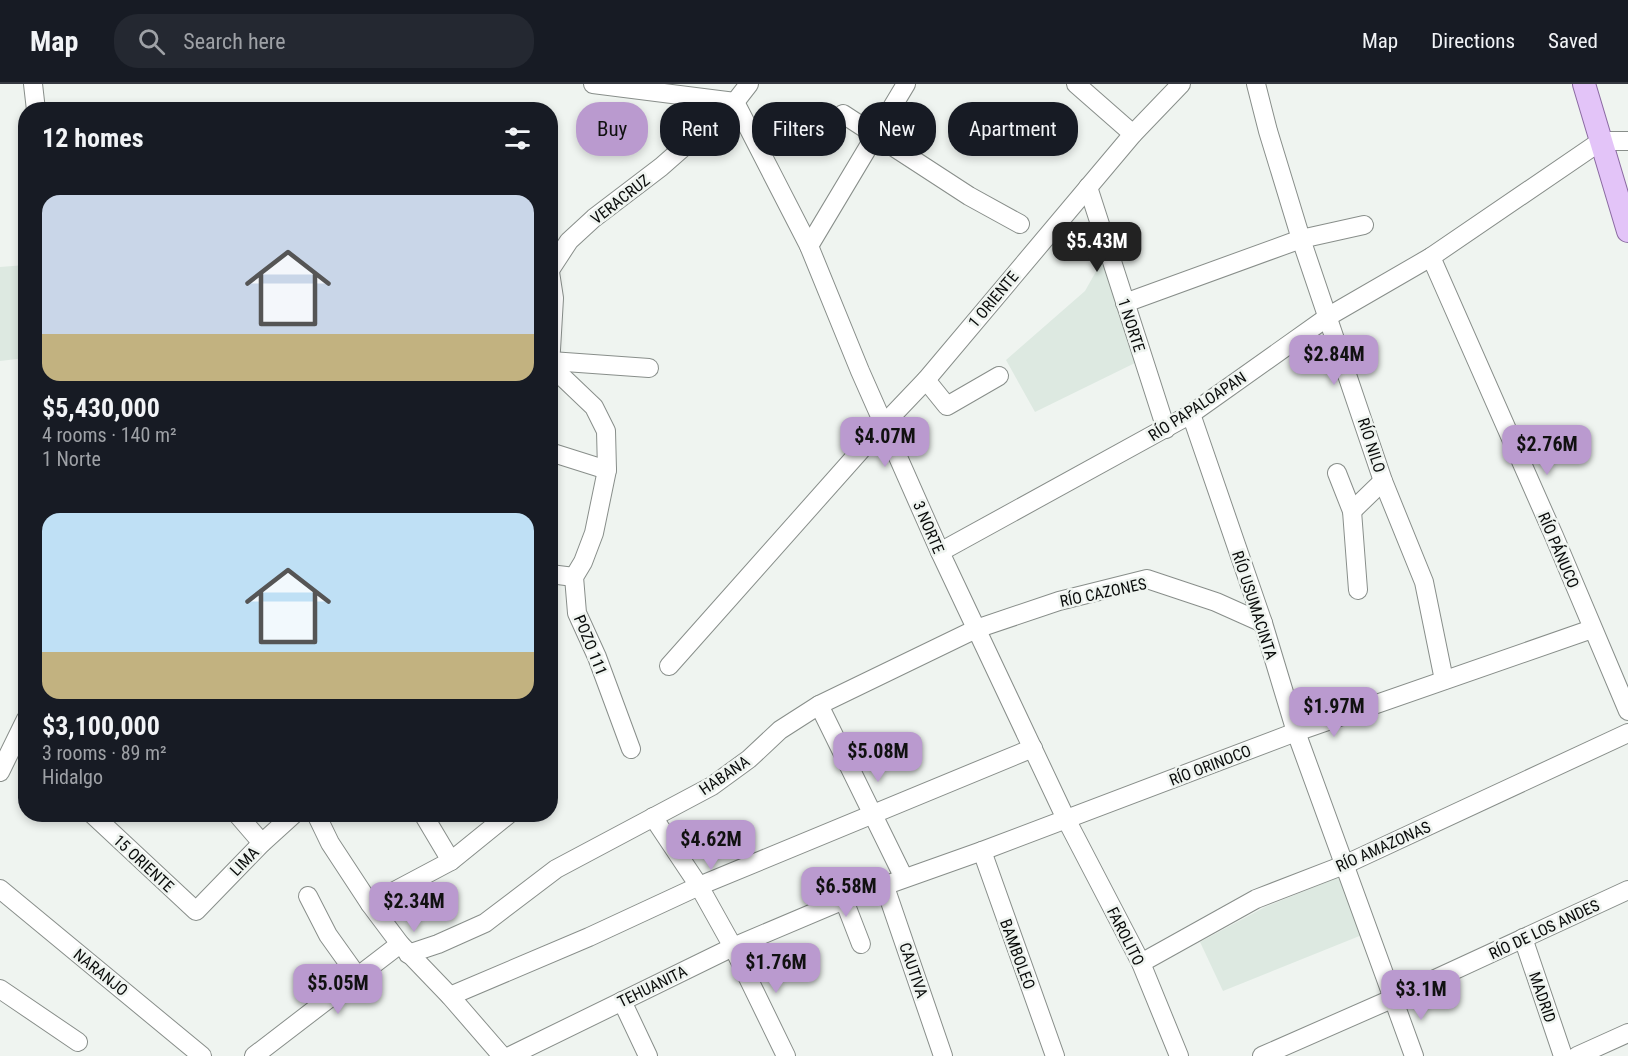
<!DOCTYPE html>
<html lang="en">
<head>
<meta charset="utf-8">
<style>
	body { margin:0; font-family:"Roboto Condensed",sans-serif; background:#242831; color:#f1f3f6; height:100vh; display:flex; flex-direction:column; font-size:22px; white-space:nowrap }
	* { box-sizing:border-box; margin:0 }
	p { font-size:20px; color:#9ea1a6 }
	.icon { flex:none; width:33px; height:33px; fill:none; stroke:currentColor; stroke-width:2; stroke-linecap:round; stroke-linejoin:round }
	.map { position:relative; flex:1; overflow:hidden }
	.sheet { position:absolute; left:18px; top:18px; width:540px; height:720px; display:flex; flex-direction:column; background:#171b24; border-radius:24px; box-shadow:0 3px 9px #0003 }
	.sheet>* { flex:none }
	.hud { position:absolute; left:576px; top:18px; width:570px; height:54px; display:flex; gap:12px }
	.price { position:absolute; translate:-50% -51px; padding:0 14px; border-radius:12px; background:#ba9acf; color:#111; font-size:20px; line-height:39px; filter:drop-shadow(0 2px 3px #0008) }
	.price::after { content:''; position:absolute; left:50%; top:36px; width:18px; height:14px; margin-left:-9px; background:inherit; clip-path:polygon(0 0,100% 0,50% 100%) }
	.price.selected { background:#222; color:#fff }
	ul { padding:0; list-style:none }
	li { display:grid; align-content:center; gap:12px; height:318px; padding:0 24px }
	li span { display:grid; place-items:center; height:186px; border-radius:18px; color:#555 }
	li>.icon { margin-inline-start:auto }
	span .icon { width:108px; height:108px; fill:#fffc; stroke-width:1 }
	li b { font-size:26px }
	h2 { display:flex; justify-content:space-between; align-items:center; height:72px; padding:0 24px; font-size:26px }
	.tag { padding:0 21px; border-radius:24px; background:#171b24; box-shadow:0 3px 9px #0003; font-size:21px; line-height:54px }
	.tag.selected { background:#ba9acf; color:#111 }
	header { display:flex; align-items:center; gap:36px; box-sizing:border-box; height:84px; padding:0 30px; background:#171b24; border-bottom:2px solid #363941 }
	header strong { font-size:28px }
	nav { display:flex; gap:33px; margin-inline-start:auto; font-size:21px }
	.search { width:420px; height:54px; background:#242831; display:flex; align-items:center; gap:15px; box-sizing:border-box; padding:0 21px; border-radius:24px; color:#9ea1a6; font-size:22px }
	.map>svg:first-child { display:block }
	.built { fill:#dde9e1 }
	.lines { fill:none; stroke-linecap:round; stroke-linejoin:round }
	.minor-casing { stroke:#888e8a; stroke-width:20 }
	.major-casing { stroke:#8b6aa2; stroke-width:24 }
	.minor { stroke:#fff; stroke-width:18 }
	.major { stroke:#e3c4f8; stroke-width:22 }
	.labels { text-anchor:middle; stroke-width:5; stroke-linejoin:round; paint-order:stroke }
	.street-label { font-size:16px; fill:#0a0c0b; stroke:#eff4f0 }
</style>
</head>
<body>
<header>
<strong>Map</strong>
<div class="search"><svg class="icon" aria-label="search" viewBox="0 0 24 24"><circle cx="10" cy="10" r="6"/><path d="M15 15l6 6"/></svg>Search here</div>
<nav><a>Map</a><a>Directions</a><a>Saved</a></nav>
</header>
<div class="map">
<svg width="1628" height="972" viewBox="0 0 1628 972">
	<rect width="100%" height="100%" fill="#eff4f0"/>
	<g class="built">
		<path d="M1103,175l36,102 -104,51 -29,-52 79,-69z"/>
		<path d="M25,181v93l-25,3v-94z"/>
		<path d="M1339,793l23,58 -139,56 -23,-49 65,-35z"/>
	</g>
	<g class="lines">
		<defs>
			<g id="minor">
				<path d="M33,0l3,26"/>
				<path d="M593,0l142,18 74,144 51,125 80,181 126,267 75,144 38,93"/>
				<path d="M1076,0l57,50"/>
				<path d="M1256,0l12,47 33,108 82,242 41,101 20,98"/>
				<path d="M843,30l126,82 51,28"/>
				<path d="M1088,103l78,242"/>
				<path d="M809,162l97,-162"/>
				<path d="M1431,173l123,279 74,175"/>
				<path d="M550,186l19,-29 25,-23 67,-51 74,-65 14,-18"/>
				<path d="M550,188l4,26 -4,69"/>
				<path d="M1125,219l176,-64 63,-14"/>
				<path d="M551,277l98,7"/>
				<path d="M551,282l43,41 12,24 1,39 -13,63 -11,29 -9,15 3,36 20,44 34,92"/>
				<path d="M926,296l21,26 52,-30"/>
				<path d="M1191,330l72,209 33,109 118,324"/>
				<path d="M550,368l57,18"/>
				<path d="M1337,389l15,38 6,79"/>
				<path d="M1352,427l31,-30"/>
				<path d="M940,468l251,-138 138,-98 102,-59 170,-116h27"/>
				<path d="M550,490l24,3"/>
				<path d="M669,582l216,-243 41,-43 207,-246 48,-50"/>
				<path d="M819,621l85,173"/>
				<path d="M0,688l26,-53"/>
				<path d="M92,730l104,97 66,-68 32,-29"/>
				<path d="M237,730l25,29"/>
				<path d="M316,730l14,29 40,61 30,40 50,52 52,60"/>
				<path d="M423,730l28,47"/>
				<path d="M653,733l46,69 34,61 53,109"/>
				<path d="M982,767l73,205"/>
				<path d="M884,800l59,172"/>
				<path d="M0,805l202,167"/>
				<path d="M308,812l20,39 30,42"/>
				<path d="M844,816l17,44"/>
				<path d="M370,820l81,-43 58,-47"/>
				<path d="M1523,854l40,118"/>
				<path d="M408,870l30,-10 47,-21 71,-54 156,-83 37,-27 31,-29 39,-25 157,-76 83,-28 88,-22 69,23 47,21"/>
				<path d="M1141,879l115,-64 88,-34 284,-132"/>
				<path d="M0,905l78,53"/>
				<path d="M450,912l139,-59 110,-51 334,-138"/>
				<path d="M622,917l26,55"/>
				<path d="M254,972l146,-112"/>
				<path d="M510,972l223,-109 111,-47 138,-49 314,-119 296,-103"/>
				<path d="M1262,972l132,-58 234,-108"/>
				<path d="M1577,972l51,-23"/>
			</g>
			<path id="major" d="M1584,0l44,147"/>
		</defs>
		<use href="#minor" class="minor-casing"/>
		<use href="#major" class="major-casing"/>
		<use href="#minor" class="minor"/>
		<use href="#major" class="major"/>
	</g>
	<g class="labels">
		<g class="street-label">
			<text transform="translate(620 115) rotate(-38)" y="6">VERACRUZ</text>
			<text transform="translate(993 215) rotate(-50)" y="6">1 ORIENTE</text>
			<text transform="translate(1132 241) rotate(72)" y="6">1 NORTE</text>
			<text transform="translate(1197 322) rotate(-33)" y="6">RÍO PAPALOAPAN</text>
			<text transform="translate(1372 361) rotate(72)" y="6">RÍO NILO</text>
			<text transform="translate(929 443) rotate(67)" y="6">3 NORTE</text>
			<text transform="translate(1559 466) rotate(67)" y="6">RÍO PÁNUCO</text>
			<text transform="translate(1103 508) rotate(-12)" y="6">RÍO CAZONES</text>
			<text transform="translate(1255 521) rotate(72)" y="6">RÍO USUMACINTA</text>
			<text transform="translate(591 561) rotate(68)" y="6">POZO 111</text>
			<text transform="translate(1210 681) rotate(-21)" y="6">RÍO ORINOCO</text>
			<text transform="translate(724 691) rotate(-34)" y="6">HABANA</text>
			<text transform="translate(1383 762) rotate(-24)" y="6">RÍO AMAZONAS</text>
			<text transform="translate(244 777) rotate(-46)" y="6">LIMA</text>
			<text transform="translate(144 779) rotate(43)" y="6">15 ORIENTE</text>
			<text transform="translate(1544 845) rotate(-25)" y="6">RÍO DE LOS ANDES</text>
			<text transform="translate(1126 852) rotate(63)" y="6">FAROLITO</text>
			<text transform="translate(1018 870) rotate(70)" y="6">BAMBOLEO</text>
			<text transform="translate(914 886) rotate(71)" y="6">CAUTIVA</text>
			<text transform="translate(101 888) rotate(39)" y="6">NARANJO</text>
			<text transform="translate(652 902) rotate(-26)" y="6">TEHUANITA</text>
			<text transform="translate(1543 913) rotate(71)" y="6">MADRID</text>
		</g>
	</g>
</svg>
<b class="price selected" style="left:1097px;top:189px">$5.43M</b>
<b class="price" style="left:1334px;top:302px">$2.84M</b>
<b class="price" style="left:885px;top:384px">$4.07M</b>
<b class="price" style="left:1547px;top:392px">$2.76M</b>
<b class="price" style="left:1334px;top:654px">$1.97M</b>
<b class="price" style="left:878px;top:699px">$5.08M</b>
<b class="price" style="left:711px;top:787px">$4.62M</b>
<b class="price" style="left:846px;top:834px">$6.58M</b>
<b class="price" style="left:414px;top:849px">$2.34M</b>
<b class="price" style="left:776px;top:910px">$1.76M</b>
<b class="price" style="left:338px;top:931px">$5.05M</b>
<b class="price" style="left:1421px;top:937px">$3.1M</b>
<div class="hud">
<a class="tag selected">Buy</a>
<a class="tag">Rent</a>
<a class="tag">Filters</a>
<a class="tag">New</a>
<a class="tag">Apartment</a>
</div>
<section class="sheet">
<h2>12 homes<svg class="icon" aria-label="filters" viewBox="0 0 24 24"><path d="M4 7h16M4 17h16"/><circle cx="9" cy="7" r="2"/><circle cx="15" cy="17" r="2"/></svg></h2>
<ul>
<li><span style="background:linear-gradient(#c9d6e8 75%,#c2b280 0)"><svg class="icon" aria-label="home" viewBox="0 0 24 24"><path d="M3 11l9-7 9 7M6 9v11h12V9"/></svg></span><div><b>$5,430,000</b><p>4 rooms · 140 m²</p><p>1 Norte</p></div></li>
<li><span style="background:linear-gradient(#bfe0f5 75%,#c2b280 0)"><svg class="icon" aria-label="home" viewBox="0 0 24 24"><path d="M3 11l9-7 9 7M6 9v11h12V9"/></svg></span><div><b>$3,100,000</b><p>3 rooms · 89 m²</p><p>Hidalgo</p></div></li>
</ul>
</section>
</div>
</body>
</html>
